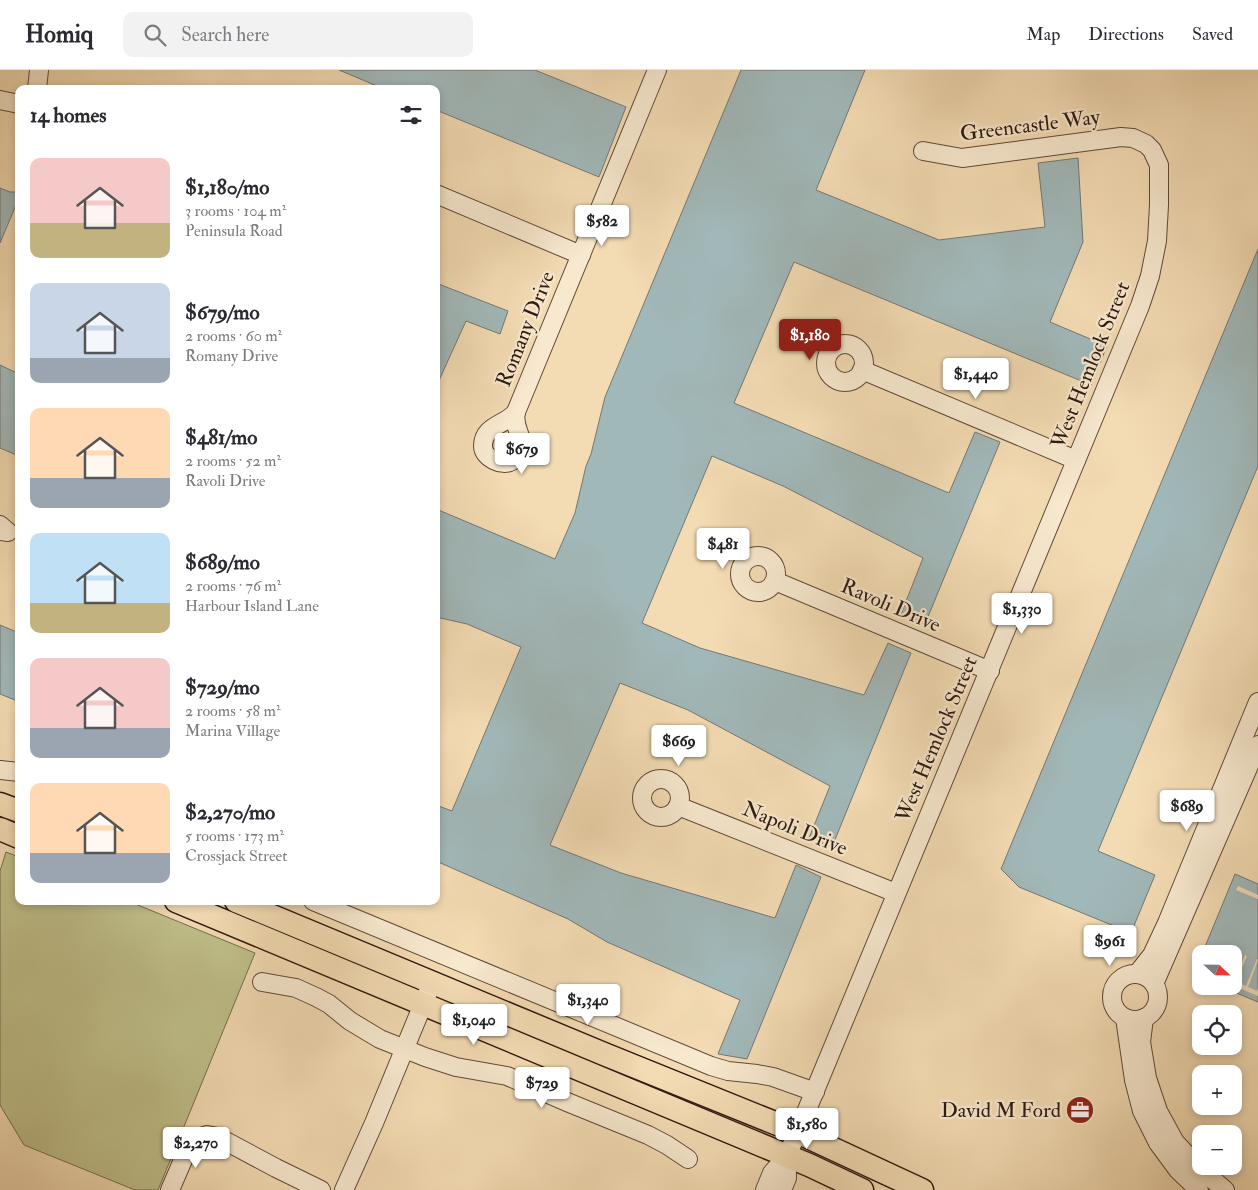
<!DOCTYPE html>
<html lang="en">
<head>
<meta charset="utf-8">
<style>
	body { margin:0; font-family:"IM FELL Double Pica",serif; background:#f2f2f3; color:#2b2b33; height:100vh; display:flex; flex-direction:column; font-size:19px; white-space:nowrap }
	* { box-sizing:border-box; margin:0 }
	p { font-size:16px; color:#7c7c81 }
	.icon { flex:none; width:28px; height:28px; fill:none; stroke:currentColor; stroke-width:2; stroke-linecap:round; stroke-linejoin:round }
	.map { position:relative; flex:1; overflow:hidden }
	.side { position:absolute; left:15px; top:15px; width:425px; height:820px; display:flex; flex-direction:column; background:#fff; border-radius:10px; box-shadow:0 2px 8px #0003 }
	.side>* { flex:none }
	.needle { width:32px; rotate:112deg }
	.tools { position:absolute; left:1192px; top:875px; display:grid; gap:10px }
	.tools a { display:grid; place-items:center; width:50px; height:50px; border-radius:10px; background:#fff; box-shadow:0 2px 8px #0003; font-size:25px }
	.price { position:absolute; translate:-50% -42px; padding:0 11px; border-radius:5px; background:#fff; color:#222; font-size:16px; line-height:32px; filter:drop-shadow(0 1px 2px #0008) }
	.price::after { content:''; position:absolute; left:50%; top:30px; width:15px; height:11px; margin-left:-8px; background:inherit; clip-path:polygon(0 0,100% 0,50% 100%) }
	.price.active { background:#8f2418; color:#fff }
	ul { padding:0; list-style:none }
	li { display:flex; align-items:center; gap:15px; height:125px; padding:0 15px }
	li span { display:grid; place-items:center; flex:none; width:140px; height:100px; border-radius:10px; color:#555 }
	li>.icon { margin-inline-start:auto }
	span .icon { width:60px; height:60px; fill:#fffc; stroke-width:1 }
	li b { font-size:21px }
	h2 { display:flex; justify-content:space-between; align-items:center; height:60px; padding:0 15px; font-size:21px }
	header { display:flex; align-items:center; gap:30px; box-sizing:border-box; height:70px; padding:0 25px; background:#fff; border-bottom:1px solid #e1e1e2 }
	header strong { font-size:24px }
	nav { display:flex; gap:28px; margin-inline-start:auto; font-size:18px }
	.search { width:350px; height:45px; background:#f2f2f3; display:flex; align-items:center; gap:12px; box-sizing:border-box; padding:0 18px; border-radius:10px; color:#7c7c81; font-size:19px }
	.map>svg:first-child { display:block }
	.green { fill:#bfbf8a; stroke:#776c4c }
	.water { fill:#a1b8b9; stroke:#737975 }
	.pier { fill:#f3dbb3 }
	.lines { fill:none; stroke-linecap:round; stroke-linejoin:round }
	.minor-casing { stroke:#604a38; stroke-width:20 }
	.major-casing { stroke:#2f1a0f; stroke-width:25 }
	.minor { stroke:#f7e8ce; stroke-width:18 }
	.major { stroke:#f3dbb3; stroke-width:22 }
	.labels { text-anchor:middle; stroke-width:4.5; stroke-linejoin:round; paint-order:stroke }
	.street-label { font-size:21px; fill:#2f1a0f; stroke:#f7e8ce }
	.poi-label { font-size:21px; fill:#2f1a0f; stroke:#f7e8ce; text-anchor:end }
</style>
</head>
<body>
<header>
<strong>Homiq</strong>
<div class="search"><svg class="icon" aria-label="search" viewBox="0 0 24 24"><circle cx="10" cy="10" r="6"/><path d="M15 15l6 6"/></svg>Search here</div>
<nav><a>Map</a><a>Directions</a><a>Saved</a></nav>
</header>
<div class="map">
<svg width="1258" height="1120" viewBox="0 0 1258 1120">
	<rect width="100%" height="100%" fill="#f3dbb3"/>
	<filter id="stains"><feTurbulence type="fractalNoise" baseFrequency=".004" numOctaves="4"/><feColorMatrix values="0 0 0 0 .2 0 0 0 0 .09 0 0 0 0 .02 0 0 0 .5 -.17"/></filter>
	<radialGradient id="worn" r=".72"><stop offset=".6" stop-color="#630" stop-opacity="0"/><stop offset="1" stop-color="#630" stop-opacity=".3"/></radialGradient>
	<path class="green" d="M6,782l13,5v44h109l127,52 -97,237h-23l-111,-45 -24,-40v-234z"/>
	<g class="water">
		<path d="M339,0h196l91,37 -27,70 -163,-67v-21h-52z"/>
		<path d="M741,0h124l-49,120 123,50 106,-13 -7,-64 40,-5 5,84 -33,80 57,24 -16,39 -297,-123 -60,141 215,90 26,-61 25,10 -75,182 -24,-10 22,-56 -140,-72 -71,-30 -70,167 58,25 164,47 24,-52 23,10 -79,194 -23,-9 21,-52 -142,-76 -68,-27 -70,162 71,28 154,45 21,-53 25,12 -74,182 -29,-5 22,-54 -133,-58 -39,-23 -132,-58v-56l16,6 69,-164 -54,-23 -31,-7v-108l119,50 20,-46 11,-47 5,-12 14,-57z"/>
		<path d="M0,118l10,4h9v13h-3l-16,38z"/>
		<path d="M1258,179v217l-160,385 57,24 -24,58 -112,-46 -18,-18z"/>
		<path d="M436,213l72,28 -8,23 -34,-13 -30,66z"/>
		<path d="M0,295l19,9v82l-19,-8z"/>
		<path d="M0,555l19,8v67h-4l-15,-6z"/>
		<path d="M1235,804l23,10v118l-38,-16h14v-32h-32z"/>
		<path d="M1201,885v23l-8,-3z"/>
	</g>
	<g class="pier">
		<path d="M1238,816l20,9v4l-22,-9z"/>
		<path d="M1245,885l2,1 -11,26 10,4 11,-27 1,1 -10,27 9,4 1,-3v8l-24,-10v-5z"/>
	</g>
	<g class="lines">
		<defs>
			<g id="minor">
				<path d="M37,19l2,-19"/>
				<path d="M0,30l19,4"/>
				<path d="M436,124l145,61"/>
				<circle cx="845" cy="293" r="19"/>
				<path d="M862,300l214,90"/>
				<path d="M516,342l141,-342"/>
				<path d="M516,342c-4,16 9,24 4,37 -1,5 -3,9 -8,12 -10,6 -29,-3 -29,-15 0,-21 23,-21 33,-34z"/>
				<path d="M0,455l8,7 -8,-1"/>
				<circle cx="758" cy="504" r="18"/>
				<path d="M775,511l215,90"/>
				<path d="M0,700l19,2"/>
				<circle cx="661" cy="728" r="19"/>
				<path d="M678,736l218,87"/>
				<path d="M313,831l398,165 17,5 29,3 16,3 42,15"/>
				<path d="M1137,904l15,-19 15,-32 91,-221"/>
				<circle cx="1135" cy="927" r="23"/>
				<path d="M262,912l34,6 20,9 13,7 21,17 30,18 45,18 31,10 51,9 60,26 81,33 19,10 21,14"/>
				<path d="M1154,914l104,-239"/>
				<path d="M1125,948l9,62 8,31 16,32 20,27 21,20"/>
				<path d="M1144,948l-3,24 6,36 11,33 17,31 23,25 27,23"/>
				<path d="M170,1120l19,-44 4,-6 14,-5 11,2 58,31 45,22"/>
				<path d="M344,1120l30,-67 54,-131"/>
				<path d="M765,1120l7,-17 15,-17 17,-39 336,-811 10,-30 7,-35 2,-36v-40l-7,-15 -6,-6 -13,-6 -12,-1 -159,21 -39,-7"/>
				<path d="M782,1120l5,-12v-22"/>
			</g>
			<g id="major">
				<path d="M0,734l19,7"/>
				<path d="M0,759l19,8"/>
				<path d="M176,831l633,264 53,25"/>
				<path d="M236,831l368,153 193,78 125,58"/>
			</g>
		</defs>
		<use href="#minor" class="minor-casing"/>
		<use href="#major" class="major-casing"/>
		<use href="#minor" class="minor"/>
		<use href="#major" class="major"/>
	</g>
	<defs>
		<symbol id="office-disc" viewBox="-11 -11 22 22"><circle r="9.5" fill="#8f2418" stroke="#f7e8ce"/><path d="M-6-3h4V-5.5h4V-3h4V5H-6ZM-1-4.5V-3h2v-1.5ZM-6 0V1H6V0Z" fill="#fff"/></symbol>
	</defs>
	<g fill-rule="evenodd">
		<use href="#office-disc" x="1064" y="1024" width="32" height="32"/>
	</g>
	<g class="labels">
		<g class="street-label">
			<text transform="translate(1030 55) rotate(-7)" y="7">Greencastle Way</text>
			<text transform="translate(525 259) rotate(-68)" y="7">Romany Drive</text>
			<text transform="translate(1090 295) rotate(-68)" y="7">West Hemlock Street</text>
			<text transform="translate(891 535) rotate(23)" y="7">Ravoli Drive</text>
			<text transform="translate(936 669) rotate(-67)" y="7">West Hemlock Street</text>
			<text transform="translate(795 758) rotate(22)" y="7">Napoli Drive</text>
		</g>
		<g class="poi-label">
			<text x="1061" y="1047">David M Ford</text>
		</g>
	</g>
	<rect width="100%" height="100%" filter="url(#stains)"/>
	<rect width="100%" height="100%" fill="url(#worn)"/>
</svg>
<div class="tools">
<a><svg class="needle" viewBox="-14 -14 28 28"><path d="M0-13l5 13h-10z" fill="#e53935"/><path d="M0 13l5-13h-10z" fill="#7c7c81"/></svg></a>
<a><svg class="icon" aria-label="locate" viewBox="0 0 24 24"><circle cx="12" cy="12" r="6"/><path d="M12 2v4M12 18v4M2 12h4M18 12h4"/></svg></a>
<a>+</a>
<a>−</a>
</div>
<b class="price" style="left:602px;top:177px">$582</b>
<b class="price active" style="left:810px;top:291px">$1,180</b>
<b class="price" style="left:976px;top:330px">$1,440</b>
<b class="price" style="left:522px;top:405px">$679</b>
<b class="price" style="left:723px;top:500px">$481</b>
<b class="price" style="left:1022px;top:565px">$1,330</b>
<b class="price" style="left:679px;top:697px">$669</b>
<b class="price" style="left:1187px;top:762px">$689</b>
<b class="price" style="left:1110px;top:897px">$961</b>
<b class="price" style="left:588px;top:956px">$1,340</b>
<b class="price" style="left:474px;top:976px">$1,040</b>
<b class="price" style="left:542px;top:1039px">$729</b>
<b class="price" style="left:807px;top:1080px">$1,580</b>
<b class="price" style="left:196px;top:1099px">$2,270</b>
<section class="side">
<h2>14 homes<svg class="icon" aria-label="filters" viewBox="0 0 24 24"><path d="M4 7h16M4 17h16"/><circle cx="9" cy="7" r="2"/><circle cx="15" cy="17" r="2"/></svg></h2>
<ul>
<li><span style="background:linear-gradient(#f6c9c9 65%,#c2b280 0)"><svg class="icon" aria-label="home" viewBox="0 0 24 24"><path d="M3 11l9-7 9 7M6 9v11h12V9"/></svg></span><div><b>$1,180/mo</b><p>3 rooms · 104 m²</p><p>Peninsula Road</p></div></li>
<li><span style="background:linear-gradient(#c9d6e8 75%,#9aa5b1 0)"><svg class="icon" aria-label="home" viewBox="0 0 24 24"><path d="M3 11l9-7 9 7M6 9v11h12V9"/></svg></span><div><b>$679/mo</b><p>2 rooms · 60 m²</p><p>Romany Drive</p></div></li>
<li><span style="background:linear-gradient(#ffd9b3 70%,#9aa5b1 0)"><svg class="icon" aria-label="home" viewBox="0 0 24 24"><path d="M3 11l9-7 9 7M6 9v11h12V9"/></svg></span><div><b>$481/mo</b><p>2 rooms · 52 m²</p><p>Ravoli Drive</p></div></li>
<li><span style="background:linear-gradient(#bfe0f5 70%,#c2b280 0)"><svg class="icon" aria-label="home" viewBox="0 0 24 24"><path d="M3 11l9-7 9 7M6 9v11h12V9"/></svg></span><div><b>$689/mo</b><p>2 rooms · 76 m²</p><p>Harbour Island Lane</p></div></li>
<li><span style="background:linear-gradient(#f6c9c9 70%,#9aa5b1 0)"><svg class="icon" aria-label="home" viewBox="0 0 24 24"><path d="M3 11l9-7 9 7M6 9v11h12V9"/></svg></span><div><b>$729/mo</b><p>2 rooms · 58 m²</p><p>Marina Village</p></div></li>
<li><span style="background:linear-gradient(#ffd9b3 70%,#9aa5b1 0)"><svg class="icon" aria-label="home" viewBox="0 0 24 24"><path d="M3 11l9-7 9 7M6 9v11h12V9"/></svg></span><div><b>$2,270/mo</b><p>5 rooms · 173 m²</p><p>Crossjack Street</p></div></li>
</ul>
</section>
</div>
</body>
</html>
